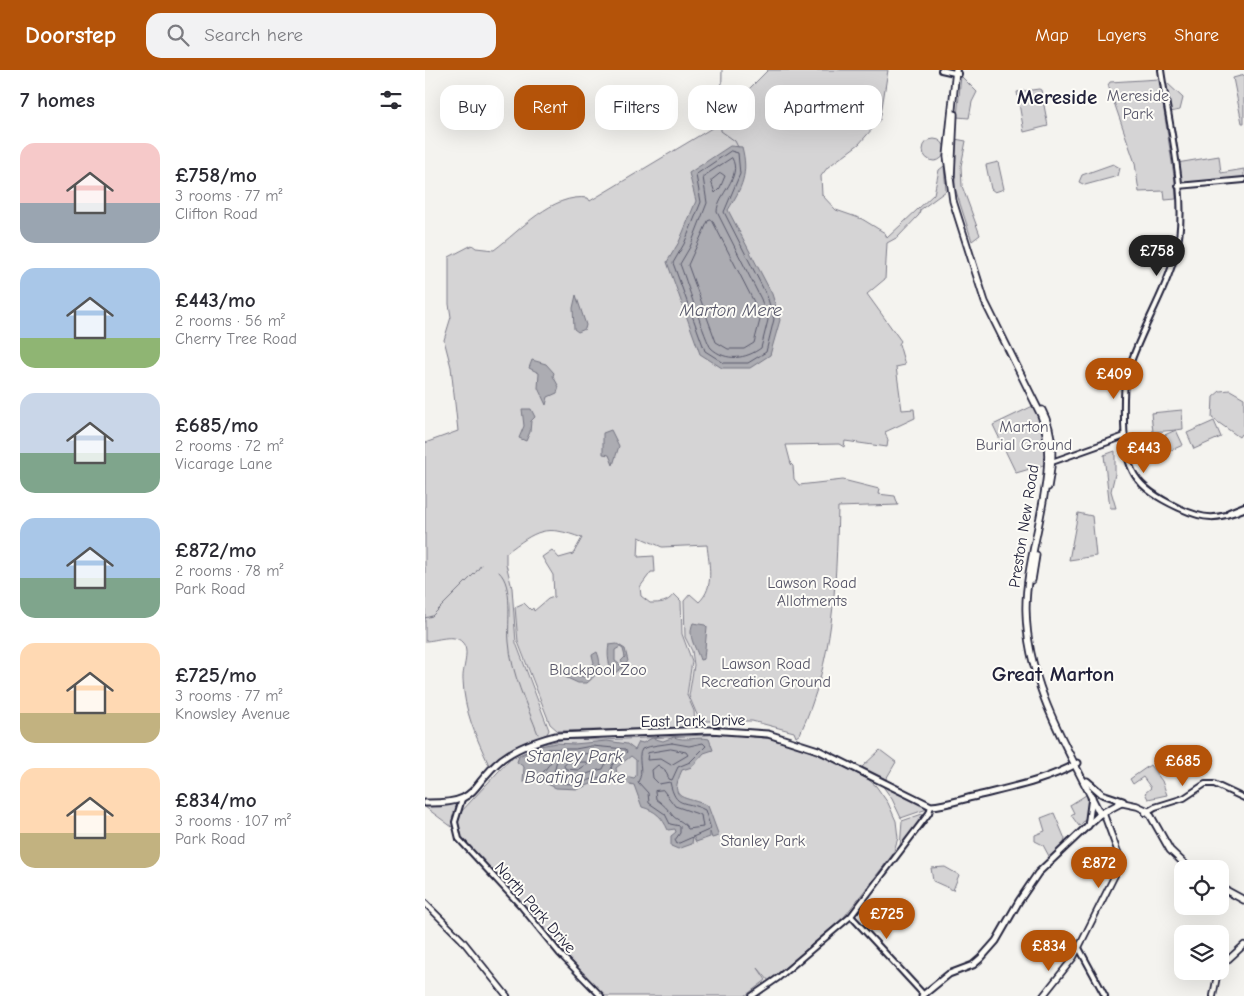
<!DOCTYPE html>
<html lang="en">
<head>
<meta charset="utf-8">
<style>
	body { margin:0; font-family:"Comic Neue",sans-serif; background:#f2f2f3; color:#2b2b33; height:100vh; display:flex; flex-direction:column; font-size:19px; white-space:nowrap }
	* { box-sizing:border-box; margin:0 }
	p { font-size:16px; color:#7c7c81 }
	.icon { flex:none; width:28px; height:28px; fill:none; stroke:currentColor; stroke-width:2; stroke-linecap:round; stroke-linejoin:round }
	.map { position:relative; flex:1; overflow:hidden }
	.details { display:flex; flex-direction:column; background:#fff; width:425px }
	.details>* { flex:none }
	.banner { position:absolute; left:15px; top:15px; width:475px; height:45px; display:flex; gap:10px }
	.fabs { position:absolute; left:749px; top:790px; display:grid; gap:10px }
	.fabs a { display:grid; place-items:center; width:55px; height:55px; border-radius:10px; background:#fff; box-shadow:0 5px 20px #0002; font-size:25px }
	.price { position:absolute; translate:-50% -42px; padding:0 11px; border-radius:18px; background:#b45309; color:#fff; font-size:16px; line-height:32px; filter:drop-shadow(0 1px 2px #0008) }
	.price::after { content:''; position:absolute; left:50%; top:30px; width:15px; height:11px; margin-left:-8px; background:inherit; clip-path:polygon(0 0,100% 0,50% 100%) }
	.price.current { background:#222; color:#fff }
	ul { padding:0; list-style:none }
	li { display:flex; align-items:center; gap:15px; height:125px; padding:0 20px }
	li span { display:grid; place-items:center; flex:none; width:140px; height:100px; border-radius:15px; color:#555 }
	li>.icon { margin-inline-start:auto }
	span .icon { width:60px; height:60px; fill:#fffc; stroke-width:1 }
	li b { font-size:21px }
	h2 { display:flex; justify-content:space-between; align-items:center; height:60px; padding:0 20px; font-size:21px }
	.tag { padding:0 18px; border-radius:15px; background:#fff; box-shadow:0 5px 20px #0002; font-size:18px; line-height:45px }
	.tag.current { background:#b45309; color:#fff }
	header { display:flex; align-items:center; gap:30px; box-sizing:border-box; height:70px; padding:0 25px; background:#b45309; color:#fff }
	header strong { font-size:24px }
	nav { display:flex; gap:28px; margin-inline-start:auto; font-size:18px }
	.search { width:350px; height:45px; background:#f2f2f3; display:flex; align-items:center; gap:12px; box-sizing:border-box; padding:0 18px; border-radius:15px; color:#7c7c81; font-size:19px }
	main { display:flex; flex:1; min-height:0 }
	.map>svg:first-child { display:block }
	.green { fill:#d5d4d5; stroke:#7c7b88 }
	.water { fill:#acacb2; stroke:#757582; fill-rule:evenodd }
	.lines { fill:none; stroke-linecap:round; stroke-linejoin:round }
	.shore { stroke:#59596b; stroke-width:1 }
	.stream { stroke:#757582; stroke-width:1 }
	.tertiary-casing { stroke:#22223b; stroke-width:8 }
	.secondary-casing { stroke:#22223b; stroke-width:8 }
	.primary-casing { stroke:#22223b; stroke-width:9 }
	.trunk-casing { stroke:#22223b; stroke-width:9 }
	.tertiary { stroke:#fdfcf7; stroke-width:4 }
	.secondary { stroke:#fdfcf7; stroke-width:4.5 }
	.primary { stroke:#fdfcf7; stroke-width:5 }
	.trunk { stroke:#fdfcf7; stroke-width:5.5 }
	.labels { text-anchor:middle; stroke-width:4; stroke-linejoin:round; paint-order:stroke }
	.park-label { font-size:16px; fill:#585769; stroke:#fdfcf7 }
	.street-label { font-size:16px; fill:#22223b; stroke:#fdfcf7 }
	.water-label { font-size:18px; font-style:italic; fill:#59596b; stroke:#fdfcf7 }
	.district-label { font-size:21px; font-weight:bold; fill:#22223b; stroke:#fdfcf7 }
</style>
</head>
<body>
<header>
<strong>Doorstep</strong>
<div class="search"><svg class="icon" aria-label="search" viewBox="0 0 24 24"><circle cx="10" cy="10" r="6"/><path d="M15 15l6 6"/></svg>Search here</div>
<nav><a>Map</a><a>Layers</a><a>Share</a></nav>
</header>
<main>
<section class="details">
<h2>7 homes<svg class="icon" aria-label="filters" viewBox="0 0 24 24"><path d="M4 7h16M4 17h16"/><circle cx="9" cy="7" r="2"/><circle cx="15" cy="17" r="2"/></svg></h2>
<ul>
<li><span style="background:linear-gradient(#f6c9c9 60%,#9aa5b1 0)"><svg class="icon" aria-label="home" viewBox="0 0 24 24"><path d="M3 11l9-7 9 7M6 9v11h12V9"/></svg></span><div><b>£758/mo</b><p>3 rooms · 77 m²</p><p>Clifton Road</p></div></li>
<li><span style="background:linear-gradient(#a9c7e8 70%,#8fb573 0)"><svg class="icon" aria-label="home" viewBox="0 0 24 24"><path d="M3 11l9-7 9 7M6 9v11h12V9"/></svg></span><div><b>£443/mo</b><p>2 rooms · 56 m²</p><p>Cherry Tree Road</p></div></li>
<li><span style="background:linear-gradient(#c9d6e8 60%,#7fa58c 0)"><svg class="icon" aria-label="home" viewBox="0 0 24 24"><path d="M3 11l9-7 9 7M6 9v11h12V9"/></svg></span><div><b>£685/mo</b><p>2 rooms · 72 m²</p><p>Vicarage Lane</p></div></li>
<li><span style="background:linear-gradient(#a9c7e8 60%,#7fa58c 0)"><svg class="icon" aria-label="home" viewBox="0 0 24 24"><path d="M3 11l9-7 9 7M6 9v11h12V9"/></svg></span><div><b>£872/mo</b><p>2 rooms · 78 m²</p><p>Park Road</p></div></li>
<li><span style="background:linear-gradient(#ffd9b3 70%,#c2b280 0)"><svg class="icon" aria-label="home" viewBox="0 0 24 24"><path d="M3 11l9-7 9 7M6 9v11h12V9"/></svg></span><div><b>£725/mo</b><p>3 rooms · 77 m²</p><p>Knowsley Avenue</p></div></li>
<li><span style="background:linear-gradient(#ffd9b3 65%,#c2b280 0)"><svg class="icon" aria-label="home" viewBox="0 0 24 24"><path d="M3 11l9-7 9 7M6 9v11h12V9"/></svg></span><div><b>£834/mo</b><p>3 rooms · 107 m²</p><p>Park Road</p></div></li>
</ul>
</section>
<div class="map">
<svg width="819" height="926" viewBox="0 0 819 926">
	<rect width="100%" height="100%" fill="#f4f3ef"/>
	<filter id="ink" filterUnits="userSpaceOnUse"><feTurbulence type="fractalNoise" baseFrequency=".02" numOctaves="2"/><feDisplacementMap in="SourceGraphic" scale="10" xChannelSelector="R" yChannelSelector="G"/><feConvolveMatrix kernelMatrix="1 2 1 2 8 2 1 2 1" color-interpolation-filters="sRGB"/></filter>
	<g filter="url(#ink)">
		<g class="green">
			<path d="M343,0h120l-8,50 -21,24 -31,23 -7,9 1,19 14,15 26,9 23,14 2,5 47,-44 5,-24 5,-4 2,25 -26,19 -1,5 -21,22 -11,6 -2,36 -18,15 34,47 -2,3 6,21 -9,2 6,43 12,-1 1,9 -30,14 3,8 -1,7 -42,-6 -1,6 -5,-3 -53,1 5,19 2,2 1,13 5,6 44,-5 36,9 -1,5 17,2 3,9 -60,2c-2,81 -4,152 -38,227l-4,3 -2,-5 -42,-11h-48l-2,-5 -4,1 -9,-21 5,-31 -2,-14 -7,-14 -1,-36 6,-7 9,8c16,-15 10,-37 8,-57l-45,2 -23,-10 -1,20 16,-1 1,16h-4l-11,15 1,9 9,7c11,0 17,0 24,-9l7,7 1,33 10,27 -5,34 7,16 1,14 -14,3 -123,3 -8,-7 -32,-82 -3,-35 9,-4 7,7 2,-2 1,3 14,-12 6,-2 -1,-22 -11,-18 10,-7 7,8 14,-4 9,-16c-37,-14 -45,-8 -76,15v11l6,24 4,55 33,87 -2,4 -33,13 -25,18c-13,-28 -25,-54 -26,-85 -1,-12 8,-29 -1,-38 -8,-9 -26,-1 -37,-1v-198l33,-12 -7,-64 -7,-27 7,-23 -2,-13v-47l23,-12 4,3 18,2c27,-20 58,-57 94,-52l2,3 132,-79 1,-7z"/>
			<path d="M819,5v48h-2l-9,-45z"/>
			<path d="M536,6l16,16 -5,10 -3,16 -12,-1z"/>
			<path d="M734,9l16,103 1,17 -11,1 -1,-9 -25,1 -4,-29 -27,-78 2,-3z"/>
			<path d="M740,11l18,17 -3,12 -10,2z"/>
			<path d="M614,19l2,1 7,36 -24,6 -7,-40z"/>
			<path d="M530,69l11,2 -5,25 1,20 18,49 -8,6 -17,-53z"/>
			<circle cx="509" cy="80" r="11"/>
			<path d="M794,86l2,17 23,-4v11l-64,6 -3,-23z"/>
			<path d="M573,92l6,27 -9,3 -4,-3 -5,-24z"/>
			<path d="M688,94l7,4 -2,8 -33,9 -6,-3 3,-7z"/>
			<path d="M805,320l14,8v37l-3,-1 -2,3 -27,-19 1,-21 7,-6z"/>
			<path d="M610,335l10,22 2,37 -31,9 -23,-48z"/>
			<path d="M757,340l1,19 -7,1 7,15 -23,10 -7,-15 23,-10 -23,2 -2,-19z"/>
			<path d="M789,351l7,16 -27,12 -7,-16z"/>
			<path d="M690,381v23l-4,17 5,17h-6l-6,-53z"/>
			<path d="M653,443l14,3 4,40 -27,4z"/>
			<path d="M302,664l45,5 27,8 32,13 38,20 7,6 12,17 8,18 2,17 -5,16 -49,63 -75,64 -11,-13 8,12 -21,16h-142l-52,-58 -37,-45 -54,-56 -3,-12 3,-12 50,-54 33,-15 22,-5 38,1z"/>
			<path d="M455,680l16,12 -10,17 -24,-12z"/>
			<path d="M725,695l12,16 5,14 -19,4 -3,-6 6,-5 -8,-11 -10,7 -3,-5z"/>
			<path d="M457,715l45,22v2l-26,9 -9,-19z"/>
			<path d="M661,725c4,10 2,25 -7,31l-8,-11 3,-2 -4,-8z"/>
			<path d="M34,734l-7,23 -27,-20v-1z"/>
			<path d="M500,743l-25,35 2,-27z"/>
			<path d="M629,743l11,26 -1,4 -14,15 -7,-13 -8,-4v-6l10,-4 -4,-13z"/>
			<path d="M520,797l14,8 -6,15 -20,-9 -2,-13z"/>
		</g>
		<g class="water">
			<path d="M305,76l12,1c7,27 0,40 -14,63l44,84 8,26 -10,35 -20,13h-28l-22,-14 -33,-92 12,-20 17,-41 -7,-28z"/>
			<path d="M151,225l10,30 -1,4 -7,3 -4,-3 -1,-21z"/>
			<path d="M107,290l14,4 8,9 -1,3 6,11 -2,6 -9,4 -2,8 -8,-17 1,-15 -10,-5z"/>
			<path d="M97,339h9l4,8 -4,4 -1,11 -4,9 -7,-3 5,-12z"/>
			<path d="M186,360l8,16 -6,19 -4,-10 -6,-1v-21z"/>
			<path d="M268,553l12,2 2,2 -3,32 -4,1c-4,-13 -13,-23 -7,-37z"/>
			<path d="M192,574l8,5 3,12 -4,5 -3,-5 4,-4 -2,-8 -3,-2 -5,3v11l8,6 -8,6c-7,-4 -8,-20 -6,-28z"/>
			<path d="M172,582c6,14 1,22 -10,31h-9l-13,-6 -1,-2 4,-6 3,6 14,2 1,-5 8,-9 -2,-8z"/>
			<path d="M249,667c11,5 23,-1 35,2l4,11 -9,3 -12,14 -10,3c-15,33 4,25 26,36l11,30 -7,2 -2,-6v5l-14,5 -3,-6 -1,8 -14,5 -7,-3v-10l5,-4 -1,-3 -7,1c-6,-13 -12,-19 -26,-23l-8,-22 -21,-5 -14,1 -21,8 -22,-1 -17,-8 -16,2 1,-15 -7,-5 2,-6 21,-10 16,-3 18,1 33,-3 20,3 8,6 4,-8 4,1 9,-5 11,3zM206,686l5,4v16l-2,2 -17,-4 -1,-6z"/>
		</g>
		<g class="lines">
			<g class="shore">
				<path d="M306,81l7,2 2,21 -16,38 43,84 7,23 -8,33 -18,11h-24l-19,-12 -32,-88 11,-19 17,-42 -5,-27z"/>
				<path d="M307,88c11,20 -15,36 -15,54l44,87 7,21 -7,28c-15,11 -35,14 -50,0 -5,-5 -26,-72 -31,-84l10,-17 17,-44 -4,-26z"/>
				<path d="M296,103l4,3 -5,12 -5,5 -4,-12z"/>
				<path d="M287,150l42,82 6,18 -6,23 -10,6h-16l-12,-7 -28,-77 20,-44z"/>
				<path d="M247,673l17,3 14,-3 3,3 -16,16 -12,5 -6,13 -3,-1 -4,-9 -7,-5 -6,5 1,8 6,6 11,-2c6,28 14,17 35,28l6,19 -34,15 -2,-4 5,-7v-7l-10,-2 -5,-10 -16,-11 -1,-10 -10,-11c7,-11 -2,-24 4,-33 10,-4 19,-4 30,-6z"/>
				<path d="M167,676l33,3 2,3 -15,13 -2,10c-32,6 -37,16 -69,0l10,-13 -5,-10 1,-3h28z"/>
				<path d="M246,679l15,3 2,3 -17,10 -10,-6 -14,1 1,-7z"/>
				<path d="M167,683l18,2 -7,14c-16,3 -34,16 -49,4l4,-18h17z"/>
				<path d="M143,692h18l2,2 -10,6 -12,-1 -2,-3z"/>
				<path d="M238,720l12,16 26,9 2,12 -15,2c-4,-8 -10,-8 -15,-13 -5,-7 -10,-12 -17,-17l-1,-8z"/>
			</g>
			<g class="stream">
				<path d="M297,0l-1,61 14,10 3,6"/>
				<path d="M51,502l5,-7"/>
				<path d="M74,502c15,14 8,50 10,70 2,31 18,63 29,92"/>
				<path d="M0,548l7,-2 43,-43"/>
			</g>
			<defs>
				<g id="tertiary">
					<path d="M516,0l18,4"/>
					<path d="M736,0c7,51 29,133 15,182 -11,43 -38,82 -50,125 -3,15 -2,30 -2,45 1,49 10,65 55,86 26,12 38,12 65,1"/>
					<path d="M753,116l66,-6"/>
					<path d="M624,393l76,-27"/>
					<path d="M804,442l15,-6"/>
					<path d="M37,729l-7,23 4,17 62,67 39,48 41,42"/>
					<path d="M720,743l10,-6 29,-9 21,-14h9l30,14"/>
					<path d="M426,846l73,79"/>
					<path d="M654,878l26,48"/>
					<path d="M327,926l26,-18 73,-62 78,-103 2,-7"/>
				</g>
				<g id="secondary">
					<path d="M0,833l37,37 45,56"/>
					<path d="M795,897l24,-22"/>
					<path d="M618,926l31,-39 41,-82 4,-20 -16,-43"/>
					<path d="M788,926l5,-25"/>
				</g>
				<g id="primary">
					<path d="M662,711l15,13 21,7"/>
					<path d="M0,733c56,1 43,-16 77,-44 16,-12 34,-18 53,-23l154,-6 59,4 50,16 113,56c16,-1 31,-7 46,-10 36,-9 68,-15 101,-33"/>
					<path d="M663,756l4,-29"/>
					<path d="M497,926l27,-22 24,-9 8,-7 15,-17 23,-40 19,-28 62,-59"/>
				</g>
				<g id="trunk">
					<path d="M531,0l-9,86 6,45 32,101 56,113c22,55 -16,135 -15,195 1,75 42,139 74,204l21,-11"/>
					<path d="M526,107l3,-63"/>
					<path d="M617,340c13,25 11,50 6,77"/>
					<path d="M607,510l4,-25"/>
					<path d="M693,732l19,4 11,5 22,39 20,19"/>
					<path d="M795,817l24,13"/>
				</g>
			</defs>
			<use href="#tertiary" class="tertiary-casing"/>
			<use href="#secondary" class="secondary-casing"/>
			<use href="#primary" class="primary-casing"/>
			<use href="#trunk" class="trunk-casing"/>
			<use href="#tertiary" class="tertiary"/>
			<use href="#secondary" class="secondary"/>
			<use href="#primary" class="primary"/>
			<use href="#trunk" class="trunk"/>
		</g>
	</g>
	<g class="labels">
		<g class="park-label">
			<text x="713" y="31">Mereside<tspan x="713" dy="18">Park</tspan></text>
			<text x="599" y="362">Marton<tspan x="599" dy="18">Burial Ground</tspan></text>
			<text x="387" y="518">Lawson Road<tspan x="387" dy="18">Allotments</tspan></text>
			<text x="341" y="599">Lawson Road<tspan x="341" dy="18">Recreation Ground</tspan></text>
			<text x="173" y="605">Blackpool Zoo</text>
			<text x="338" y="776">Stanley Park</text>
		</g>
		<g class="street-label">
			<text transform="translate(598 456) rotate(-81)" y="6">Preston New Road</text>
			<text transform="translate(268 650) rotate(-1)" y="6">East Park Drive</text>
			<text transform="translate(111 837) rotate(49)" y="6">North Park Drive</text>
		</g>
		<g class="water-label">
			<text x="306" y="246">Marton Mere</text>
			<text x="150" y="692">Stanley Park<tspan x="150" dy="21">Boating Lake</tspan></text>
		</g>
		<g class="district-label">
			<text x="632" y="34">Mereside</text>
			<text x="628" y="611">Great Marton</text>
		</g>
	</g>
</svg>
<div class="fabs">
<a><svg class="icon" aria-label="locate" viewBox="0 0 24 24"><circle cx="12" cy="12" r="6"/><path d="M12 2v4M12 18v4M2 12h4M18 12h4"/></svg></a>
<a><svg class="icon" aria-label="layers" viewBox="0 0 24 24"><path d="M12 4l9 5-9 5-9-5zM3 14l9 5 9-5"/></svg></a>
</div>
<b class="price current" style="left:732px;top:207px">£758</b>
<b class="price" style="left:689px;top:330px">£409</b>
<b class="price" style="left:719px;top:404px">£443</b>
<b class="price" style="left:758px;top:717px">£685</b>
<b class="price" style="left:674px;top:819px">£872</b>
<b class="price" style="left:462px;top:870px">£725</b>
<b class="price" style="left:624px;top:902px">£834</b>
<div class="banner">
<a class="tag">Buy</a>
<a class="tag current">Rent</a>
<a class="tag">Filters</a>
<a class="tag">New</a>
<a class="tag">Apartment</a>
</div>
</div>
</main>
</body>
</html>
